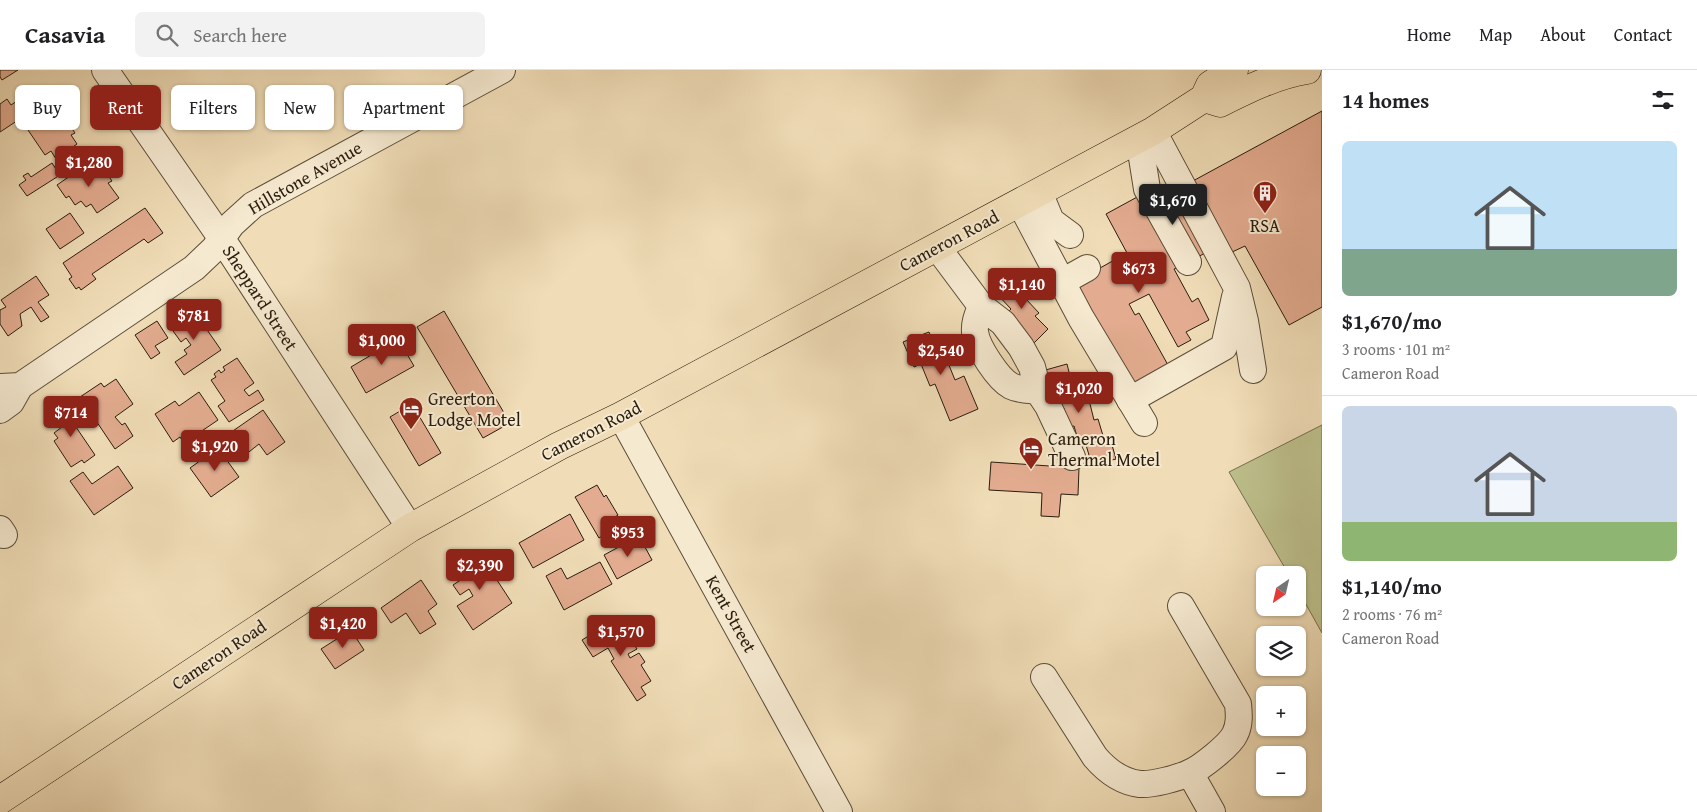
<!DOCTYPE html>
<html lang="en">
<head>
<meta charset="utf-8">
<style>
	body { margin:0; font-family:"Gentium Book Plus",serif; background:#f2f2f2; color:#202124; height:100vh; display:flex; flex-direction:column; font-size:19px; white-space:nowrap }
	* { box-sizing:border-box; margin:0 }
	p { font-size:16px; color:#757577 }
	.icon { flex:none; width:28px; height:28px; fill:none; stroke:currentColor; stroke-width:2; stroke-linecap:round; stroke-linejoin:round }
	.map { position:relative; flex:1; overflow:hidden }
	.drawer { display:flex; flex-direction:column; background:#fff; width:375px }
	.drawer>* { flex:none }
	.top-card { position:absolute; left:15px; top:15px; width:475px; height:45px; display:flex; gap:10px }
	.needle { width:32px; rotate:214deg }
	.buttons { position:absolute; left:1256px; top:496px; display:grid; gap:10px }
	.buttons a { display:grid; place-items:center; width:50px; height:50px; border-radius:8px; background:#fff; box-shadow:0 1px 4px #0004; font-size:25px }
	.price { position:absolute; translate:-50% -42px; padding:0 11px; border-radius:5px; background:#8f2418; color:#fff; font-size:16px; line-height:32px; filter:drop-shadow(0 1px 2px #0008) }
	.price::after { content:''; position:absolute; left:50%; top:30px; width:15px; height:11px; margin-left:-8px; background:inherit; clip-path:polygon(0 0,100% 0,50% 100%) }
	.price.current { background:#222; color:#fff }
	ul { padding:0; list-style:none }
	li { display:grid; align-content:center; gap:10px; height:265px; padding:0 20px }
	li+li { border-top:1px solid #e0e0e0 }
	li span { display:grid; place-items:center; height:155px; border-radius:8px; color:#555 }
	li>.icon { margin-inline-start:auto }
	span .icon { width:90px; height:90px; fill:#fffc; stroke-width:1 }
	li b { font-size:21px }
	h2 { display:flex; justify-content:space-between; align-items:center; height:60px; padding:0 20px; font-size:21px }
	.tag { padding:0 18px; border-radius:8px; background:#fff; box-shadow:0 1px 4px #0004; font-size:18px; line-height:45px }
	.tag.current { background:#8f2418; color:#fff }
	header { display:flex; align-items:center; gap:30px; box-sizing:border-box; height:70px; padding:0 25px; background:#fff; border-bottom:1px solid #e0e0e0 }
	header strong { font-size:24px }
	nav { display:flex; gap:28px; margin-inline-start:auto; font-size:18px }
	.search { width:350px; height:45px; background:#f2f2f2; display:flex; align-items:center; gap:12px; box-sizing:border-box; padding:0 18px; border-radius:8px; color:#757577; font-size:19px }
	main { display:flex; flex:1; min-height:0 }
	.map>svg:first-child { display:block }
	.green { fill:#bdc08c; stroke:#746e4c }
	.building { fill:#e3ac90; stroke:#2a1d0d }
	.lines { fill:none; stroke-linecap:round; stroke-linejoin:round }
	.minor-casing { stroke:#5c4d38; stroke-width:28 }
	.major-casing { stroke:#2a1d0d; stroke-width:29 }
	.minor { stroke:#f5e9d0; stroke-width:26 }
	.major { stroke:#f0ddb7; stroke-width:28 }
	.labels { text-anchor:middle; stroke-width:4; stroke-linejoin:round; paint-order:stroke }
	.street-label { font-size:18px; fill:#2a1d0d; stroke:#f5e9d0 }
	.poi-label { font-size:18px; fill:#2a1d0d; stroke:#f5e9d0; text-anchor:start }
</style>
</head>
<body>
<header>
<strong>Casavia</strong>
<div class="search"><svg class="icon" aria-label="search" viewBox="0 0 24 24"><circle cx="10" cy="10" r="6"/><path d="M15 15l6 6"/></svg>Search here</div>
<nav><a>Home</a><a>Map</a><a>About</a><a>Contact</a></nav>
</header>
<main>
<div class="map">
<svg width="1322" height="742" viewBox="0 0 1322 742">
	<rect width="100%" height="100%" fill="#f0ddb7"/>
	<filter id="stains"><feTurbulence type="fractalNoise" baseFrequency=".004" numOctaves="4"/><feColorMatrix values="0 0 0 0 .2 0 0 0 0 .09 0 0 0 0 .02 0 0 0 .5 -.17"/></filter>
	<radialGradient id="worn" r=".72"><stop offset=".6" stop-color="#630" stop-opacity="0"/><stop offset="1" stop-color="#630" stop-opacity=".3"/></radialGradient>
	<path class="green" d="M1322,355v208l-24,-43v-15h-9l-60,-103z"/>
	<g class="building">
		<path d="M0,0h18l-16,10 -2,-3z"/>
		<path d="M7,29l4,6 9,-6 9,14 -29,19v-28z"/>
		<path d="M55,41l6,8 3,-2 11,16 -4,2 6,9 -21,15 -5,-8 -6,4 -17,-25 9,-7 -3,-4 7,-5 3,4z"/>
		<path d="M1322,41v196l-33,18 -44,-79 -15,7 -39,-71z"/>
		<path d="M93,90l6,10 4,-2 9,13 -4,2 11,15 -22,15 -6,-9 -5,3 -5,-6 -6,4 -6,-9 -3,2 -9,-13z"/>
		<path d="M52,93l8,12 -33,21 -8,-11 7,-5 -3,-4 5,-3 3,4z"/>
		<path d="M1167,114l38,69 -27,15 -38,-70z"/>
		<path d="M1139,126l39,72 -4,1 18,33 6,-4 11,22 -23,12 5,8 -13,7 -29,-53 -20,10 6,11 4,-2 29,52 -38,21 -57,-103 54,-30 -21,-39z"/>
		<path d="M145,138l18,25 -15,10 -4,-4 -52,35 4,5 -15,11 -2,-3 -3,2 -7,-10 3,-2 -9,-14z"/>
		<path d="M70,143l14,20 -24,16 -14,-20z"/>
		<path d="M36,206l13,19 -11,7 11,15 -8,5 -10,-15 -11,7 2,12 -14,10 -8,-12v-14l6,-3 -5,-7z"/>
		<path d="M1014,207l16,16 -5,5 14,15 -4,3 13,13 -16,16 -25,-32 4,-4 -15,-16z"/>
		<path d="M192,238l29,42 -37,25 -9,-13 12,-8 -3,-4 7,-5 -5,-7 -5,4 -13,-18z"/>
		<path d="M444,241l66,112 -27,15 -66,-111z"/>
		<path d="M157,251l11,17 -13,8 5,7 -9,6 -16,-24z"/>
		<path d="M929,262l7,18 6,-2 13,32 9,-4 14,33 -28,12 -15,-37 -5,2 -9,-22 -7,3 -11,-25z"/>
		<path d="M398,269l16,27 -48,27 -15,-26z"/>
		<path d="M237,288l17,25 -10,7 5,6 9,-6 6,10 -35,22 -11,-16 7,-5 -14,-21 5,-3 -2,-3 5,-4 2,3 4,-3 -2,-3z"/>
		<path d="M1067,294l5,20 6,-2 5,20 6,-2 5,20 4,-1 6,20 6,-1 6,21 -24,6 -6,-20 -6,2 -6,-21 -5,1 -5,-19 -5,2 -6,-21 -6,1 -5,-19z"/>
		<path d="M116,309l17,25 -18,13 7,8 3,-2 8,13 -18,13 -35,-52 21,-14 3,4z"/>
		<path d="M199,322l19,28 -34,23 -4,-6 -7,5 -18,-28 20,-13 4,5z"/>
		<path d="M66,334l13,20 -3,3 19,28 -11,8 -2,-3 -11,7 -17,-26 4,-3 -4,-5 8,-6 -9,-14z"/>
		<path d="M412,334l29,49 -22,13 -29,-49z"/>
		<path d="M263,340l22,32 -18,13 -8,-11 -14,11 -15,-22z"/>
		<path d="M218,378l21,29 -28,20 -21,-29z"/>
		<path d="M991,392l88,6 -1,27 -17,-1 -2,23 -18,-1 1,-23 -53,-3z"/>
		<path d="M118,396l15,22 -39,27 -24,-34 13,-9 9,12z"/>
		<path d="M597,415l7,12 2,-2 12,20 -3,2 5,9 -21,12 -24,-41z"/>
		<path d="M570,444l14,26 -51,28 -14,-25z"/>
		<path d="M639,466l13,24 -35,19 -13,-24z"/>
		<path d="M478,481l34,52 -39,27 -16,-24 16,-10 -4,-7 -9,6 -7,-10 9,-6 -8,-12z"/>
		<path d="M600,492l12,22 -48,26 -18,-34 15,-8 6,11z"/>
		<path d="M421,510l16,24 -9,7 8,13 -16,10 -14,-21 -15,10 -10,-15z"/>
		<path d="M621,554l16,25 -9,5 2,4 9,-5 6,9 -4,3 10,16 -10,6 5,8 -9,6 -26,-40 3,-2 -6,-11 -15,9 -11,-17 24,-15 4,6z"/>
		<path d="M351,560l13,20 -29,19 -14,-20z"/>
	</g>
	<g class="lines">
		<defs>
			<g id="minor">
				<path d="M105,0l117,169 188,289"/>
				<path d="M1153,61l84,157 8,33 8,49"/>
				<path d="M1139,69l8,50 41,73"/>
				<path d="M1039,122l12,29 19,14"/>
				<path d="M1020,133l61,115 63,105"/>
				<path d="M937,177l44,59 22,17 18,24 11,20 6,24c-8,-1 -19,-1 -27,-5 -13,-7 -34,-39 -36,-54 -1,-9 3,-18 6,-26"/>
				<path d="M1062,212l25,-14"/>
				<path d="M0,317l20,-1 174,-118 20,-19 18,-25 21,-19 249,-135"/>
				<path d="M1038,321l10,15 24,51"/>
				<path d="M1130,330l94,-53 11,-50"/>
				<path d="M0,340l11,-8 9,-16"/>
				<path d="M621,346l218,396"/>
				<path d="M0,459l4,6"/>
				<path d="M1044,607l51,80c12,14 27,25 45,27 12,1 38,-6 49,-11 12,-5 41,-28 46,-39 5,-10 4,-20 3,-30l-57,-98"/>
				<path d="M1190,703l22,39"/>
			</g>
			<g id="major">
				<path d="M1204,28l16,5c28,-14 56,-28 87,-33"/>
				<path d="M0,730l410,-272 149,-82 62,-30 532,-285 51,-33 6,-13 24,-15"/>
			</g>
		</defs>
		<use href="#minor" class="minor-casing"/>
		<use href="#major" class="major-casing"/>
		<use href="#minor" class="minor"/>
		<use href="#major" class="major"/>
	</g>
	<defs>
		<symbol id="building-pin" viewBox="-11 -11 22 30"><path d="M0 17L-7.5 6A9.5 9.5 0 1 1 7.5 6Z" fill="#8f2418" stroke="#f5e9d0"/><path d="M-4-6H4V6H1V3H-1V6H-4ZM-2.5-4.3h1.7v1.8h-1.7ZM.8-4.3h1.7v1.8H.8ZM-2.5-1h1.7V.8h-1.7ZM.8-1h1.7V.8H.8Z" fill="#fff"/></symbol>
		<symbol id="hotel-pin" viewBox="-11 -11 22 30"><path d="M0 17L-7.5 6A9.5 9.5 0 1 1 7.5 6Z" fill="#8f2418" stroke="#f5e9d0"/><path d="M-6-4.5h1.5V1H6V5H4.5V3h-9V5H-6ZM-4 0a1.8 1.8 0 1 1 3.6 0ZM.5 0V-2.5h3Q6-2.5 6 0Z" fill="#fff"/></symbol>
	</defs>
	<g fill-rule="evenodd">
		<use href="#building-pin" x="1251" y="109" width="28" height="38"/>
		<use href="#hotel-pin" x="397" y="325" width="28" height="38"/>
		<use href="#hotel-pin" x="1017" y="365" width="28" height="38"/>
	</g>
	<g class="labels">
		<g class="street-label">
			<text transform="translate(305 108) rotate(-30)" y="6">Hillstone Avenue</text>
			<text transform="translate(949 171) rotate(-28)" y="6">Cameron Road</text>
			<text transform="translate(260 228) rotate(57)" y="6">Sheppard Street</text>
			<text transform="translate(591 361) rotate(-27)" y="6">Cameron Road</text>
			<text transform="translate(731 544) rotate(61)" y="6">Kent Street</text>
			<text transform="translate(219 585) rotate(-34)" y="6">Cameron Road</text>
		</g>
		<g class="poi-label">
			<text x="1265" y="162" text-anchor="middle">RSA</text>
			<text x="428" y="335">Greerton<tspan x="428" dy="21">Lodge Motel</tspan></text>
			<text x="1048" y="375">Cameron<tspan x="1048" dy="21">Thermal Motel</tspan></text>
		</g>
	</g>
	<rect width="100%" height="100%" filter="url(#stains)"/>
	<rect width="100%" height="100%" fill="url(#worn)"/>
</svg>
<div class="buttons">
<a><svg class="needle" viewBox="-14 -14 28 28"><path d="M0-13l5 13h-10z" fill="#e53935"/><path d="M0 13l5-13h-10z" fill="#757577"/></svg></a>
<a><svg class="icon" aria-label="layers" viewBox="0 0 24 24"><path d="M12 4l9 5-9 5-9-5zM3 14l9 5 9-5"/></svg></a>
<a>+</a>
<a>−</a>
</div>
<b class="price" style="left:89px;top:118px">$1,280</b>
<b class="price current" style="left:1173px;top:156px">$1,670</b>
<b class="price" style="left:1139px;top:224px">$673</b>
<b class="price" style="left:1022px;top:240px">$1,140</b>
<b class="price" style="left:194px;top:271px">$781</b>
<b class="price" style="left:382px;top:296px">$1,000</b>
<b class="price" style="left:941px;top:306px">$2,540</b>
<b class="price" style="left:1079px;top:344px">$1,020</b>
<b class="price" style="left:71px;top:368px">$714</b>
<b class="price" style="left:215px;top:402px">$1,920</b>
<b class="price" style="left:628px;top:488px">$953</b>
<b class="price" style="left:480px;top:521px">$2,390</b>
<b class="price" style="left:343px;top:579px">$1,420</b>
<b class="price" style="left:621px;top:587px">$1,570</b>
<div class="top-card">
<a class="tag">Buy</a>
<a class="tag current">Rent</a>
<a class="tag">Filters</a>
<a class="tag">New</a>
<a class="tag">Apartment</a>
</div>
</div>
<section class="drawer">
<h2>14 homes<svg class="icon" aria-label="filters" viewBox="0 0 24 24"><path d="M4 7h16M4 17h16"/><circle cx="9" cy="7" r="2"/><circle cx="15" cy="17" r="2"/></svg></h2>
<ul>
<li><span style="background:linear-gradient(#bfe0f5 70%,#7fa58c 0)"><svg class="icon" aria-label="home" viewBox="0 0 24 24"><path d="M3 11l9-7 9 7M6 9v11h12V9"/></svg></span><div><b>$1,670/mo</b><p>3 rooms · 101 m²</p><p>Cameron Road</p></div></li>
<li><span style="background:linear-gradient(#c9d6e8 75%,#8fb573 0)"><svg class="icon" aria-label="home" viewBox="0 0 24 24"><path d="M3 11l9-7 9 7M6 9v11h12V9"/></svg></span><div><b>$1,140/mo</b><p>2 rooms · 76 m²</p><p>Cameron Road</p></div></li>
</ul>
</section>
</main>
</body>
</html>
